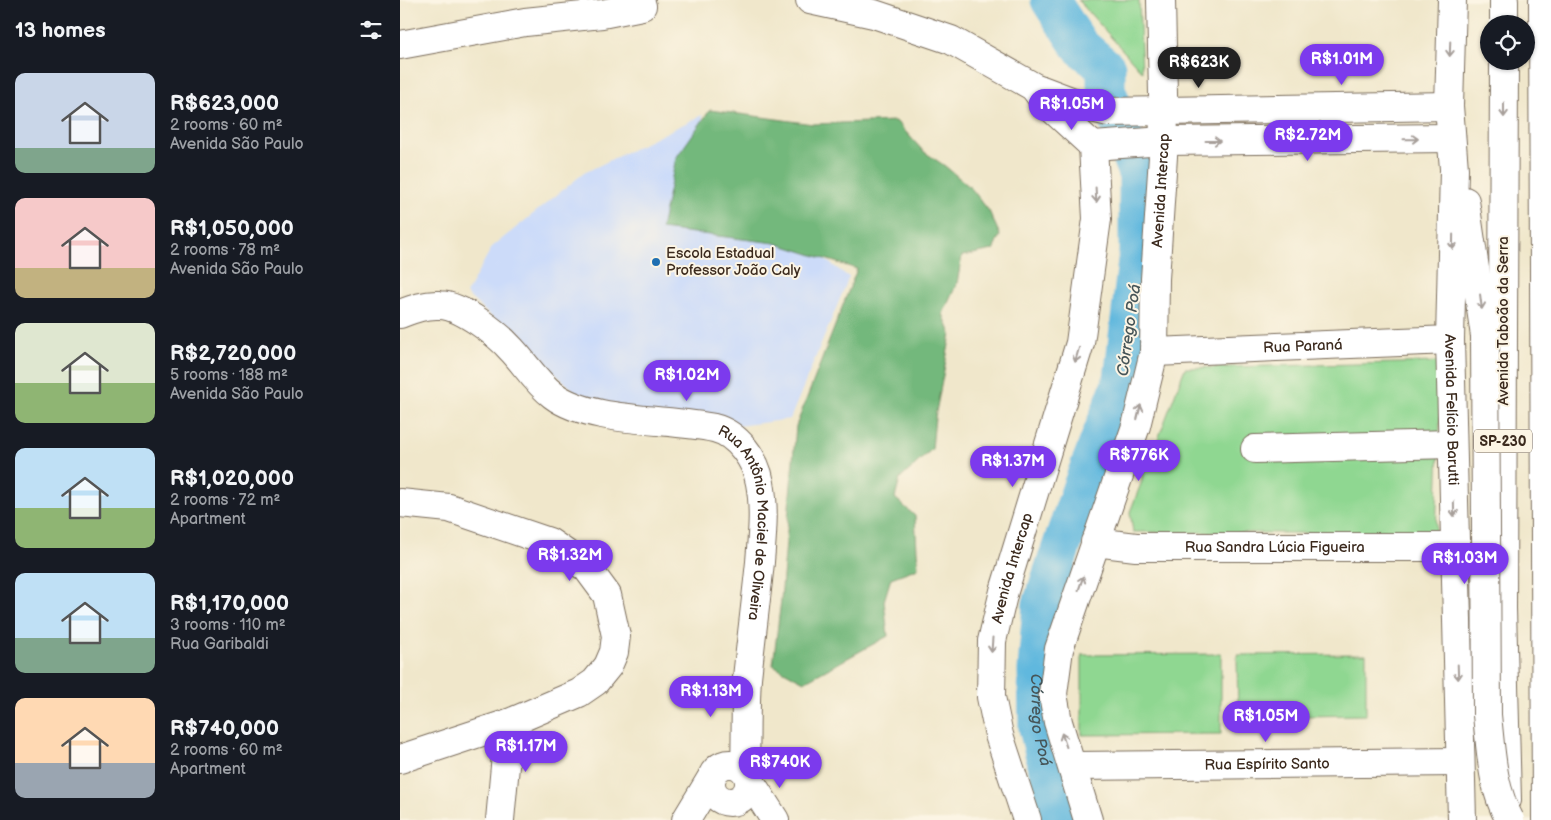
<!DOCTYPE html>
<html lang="en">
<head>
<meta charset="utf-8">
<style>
	body { margin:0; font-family:"Balsamiq Sans",sans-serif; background:#20242c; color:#f1f3f6; height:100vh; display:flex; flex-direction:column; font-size:19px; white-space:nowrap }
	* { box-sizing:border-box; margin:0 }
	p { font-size:16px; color:#9ea1a6 }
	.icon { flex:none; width:28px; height:28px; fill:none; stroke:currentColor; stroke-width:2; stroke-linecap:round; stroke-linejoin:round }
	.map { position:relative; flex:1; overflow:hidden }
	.details { display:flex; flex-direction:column; background:#171b24; width:400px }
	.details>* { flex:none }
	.controls { position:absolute; left:1080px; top:15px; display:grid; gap:10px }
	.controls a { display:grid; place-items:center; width:55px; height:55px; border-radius:50%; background:#171b24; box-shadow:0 1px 4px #0004; font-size:25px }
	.price { position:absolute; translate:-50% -42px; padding:0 11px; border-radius:18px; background:#7c3aed; color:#fff; font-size:16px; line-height:32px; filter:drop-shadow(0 1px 2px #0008) }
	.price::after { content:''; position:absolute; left:50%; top:30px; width:15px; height:11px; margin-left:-8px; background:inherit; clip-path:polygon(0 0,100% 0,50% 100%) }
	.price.active { background:#222; color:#fff }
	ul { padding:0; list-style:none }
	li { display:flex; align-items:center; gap:15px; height:125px; padding:0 15px }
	li span { display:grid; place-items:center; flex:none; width:140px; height:100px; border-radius:10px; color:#555 }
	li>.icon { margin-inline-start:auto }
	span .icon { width:60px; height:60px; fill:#fffc; stroke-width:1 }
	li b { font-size:21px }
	h2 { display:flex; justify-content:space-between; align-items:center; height:60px; padding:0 15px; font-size:21px }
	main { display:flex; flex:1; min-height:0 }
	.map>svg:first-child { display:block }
	.built { fill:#ccdbf9 }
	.green { fill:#8fd791; stroke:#658058 }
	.forest { fill:#73b87b; stroke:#57714c }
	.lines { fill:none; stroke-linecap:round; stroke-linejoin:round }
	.river { stroke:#61b8de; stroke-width:39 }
	.minor-casing { stroke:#7a6c5b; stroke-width:30 }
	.major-casing { stroke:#7a6c5b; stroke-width:30 }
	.highway-casing { stroke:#7a6c5b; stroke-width:30 }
	.minor { stroke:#fff; stroke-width:28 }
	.major { stroke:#fff; stroke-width:28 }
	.highway { stroke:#fff; stroke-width:28 }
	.major-bridge-casing { stroke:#7a6c5b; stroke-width:30; stroke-linecap:butt }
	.major-bridge { stroke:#fff; stroke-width:28 }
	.oneway { stroke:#a79f9a }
	.poi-dot { fill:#1f6fb2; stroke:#fcf5e5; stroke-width:2 }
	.labels { text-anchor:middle; stroke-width:4; stroke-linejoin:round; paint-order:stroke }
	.shield { fill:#fcf5e5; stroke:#75675a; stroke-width:1 }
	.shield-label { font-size:14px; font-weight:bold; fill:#3b2a1e }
	.street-label { font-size:15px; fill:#3b2a1e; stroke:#fcf5e5 }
	.poi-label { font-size:15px; fill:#3b2a1e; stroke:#fcf5e5; text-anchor:start }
	.water-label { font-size:16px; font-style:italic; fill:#465558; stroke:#fcf5e5 }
</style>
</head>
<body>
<main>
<section class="details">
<h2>13 homes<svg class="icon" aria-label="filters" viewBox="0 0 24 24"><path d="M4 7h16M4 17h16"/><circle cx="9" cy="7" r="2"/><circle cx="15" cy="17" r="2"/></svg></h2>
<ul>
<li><span style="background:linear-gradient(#c9d6e8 75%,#7fa58c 0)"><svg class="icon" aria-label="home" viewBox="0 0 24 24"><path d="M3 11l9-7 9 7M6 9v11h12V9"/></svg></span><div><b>R$623,000</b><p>2 rooms · 60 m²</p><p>Avenida São Paulo</p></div></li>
<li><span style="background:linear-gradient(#f6c9c9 70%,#c2b280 0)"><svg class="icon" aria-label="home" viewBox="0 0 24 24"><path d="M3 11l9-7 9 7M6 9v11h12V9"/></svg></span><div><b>R$1,050,000</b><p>2 rooms · 78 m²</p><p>Avenida São Paulo</p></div></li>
<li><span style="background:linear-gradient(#dfe7d0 60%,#8fb573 0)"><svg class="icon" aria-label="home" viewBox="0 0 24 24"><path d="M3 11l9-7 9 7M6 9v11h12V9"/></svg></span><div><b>R$2,720,000</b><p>5 rooms · 188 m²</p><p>Avenida São Paulo</p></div></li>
<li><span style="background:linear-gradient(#bfe0f5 60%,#8fb573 0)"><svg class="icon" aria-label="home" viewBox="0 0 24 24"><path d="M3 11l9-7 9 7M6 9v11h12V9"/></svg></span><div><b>R$1,020,000</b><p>2 rooms · 72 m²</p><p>Apartment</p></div></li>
<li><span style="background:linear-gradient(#bfe0f5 65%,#7fa58c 0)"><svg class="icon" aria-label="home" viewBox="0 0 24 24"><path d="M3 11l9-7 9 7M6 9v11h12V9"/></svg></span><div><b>R$1,170,000</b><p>3 rooms · 110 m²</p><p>Rua Garibaldi</p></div></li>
<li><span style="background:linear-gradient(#ffd9b3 65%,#9aa5b1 0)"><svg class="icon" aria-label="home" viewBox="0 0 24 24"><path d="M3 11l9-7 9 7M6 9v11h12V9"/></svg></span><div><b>R$740,000</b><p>2 rooms · 60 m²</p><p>Apartment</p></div></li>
</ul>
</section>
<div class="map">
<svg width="1151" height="820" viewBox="0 0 1151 820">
	<rect width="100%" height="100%" fill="#fcf5e5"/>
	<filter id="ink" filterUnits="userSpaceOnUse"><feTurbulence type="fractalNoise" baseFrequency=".02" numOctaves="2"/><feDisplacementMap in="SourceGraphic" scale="10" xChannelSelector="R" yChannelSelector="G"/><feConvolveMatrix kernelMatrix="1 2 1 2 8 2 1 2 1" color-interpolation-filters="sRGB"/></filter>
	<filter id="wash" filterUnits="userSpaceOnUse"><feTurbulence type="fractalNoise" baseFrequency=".0096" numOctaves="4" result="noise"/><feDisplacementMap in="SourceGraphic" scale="20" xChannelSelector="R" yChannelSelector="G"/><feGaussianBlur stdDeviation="1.12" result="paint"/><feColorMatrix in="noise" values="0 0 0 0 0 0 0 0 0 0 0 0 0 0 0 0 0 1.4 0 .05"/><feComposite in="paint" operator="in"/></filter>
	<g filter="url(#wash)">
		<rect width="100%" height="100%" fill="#f0e7cb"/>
		<path class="built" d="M302,115l9,52 5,14 133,96 -59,142 -52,7 -133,-19 -27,-13 -112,-100 26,-47 92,-74z"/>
		<g class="green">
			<path d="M678,0h61l3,72z"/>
			<path d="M1042,362l-6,172 -303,-2 -3,-20 12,-31 1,-34h12l30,-79z"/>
			<path d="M821,654v80l-139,1v-80z"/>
			<path d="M966,654v61l-128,2 -1,-62z"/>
		</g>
		<path class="forest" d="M310,110l103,14 83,-3 27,30 22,15 26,22 18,23 11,24 -7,15 -31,6 -5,27 -14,31 8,20 -16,83 -3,32 -32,30 -5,19 20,18 3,52 -27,10 -7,23 4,35 -84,46 -31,-17 8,-65 15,-174 61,-157 -82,-26 -114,-14 15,-71z"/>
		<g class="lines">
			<path class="river" id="s1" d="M650,0l30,46 26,22v21l32,87v76l-15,127 -42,110 -39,115 -5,66 1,58 19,79 5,13"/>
		</g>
	</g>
	<g filter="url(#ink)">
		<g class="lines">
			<defs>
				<g id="minor">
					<path id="s2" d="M0,314c13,-5 26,-10 40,-9 22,1 58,29 72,45 14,15 24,32 41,45 37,28 114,23 161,33 24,6 42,32 46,55 5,27 2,52 0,79 -4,39 -9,78 -13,116 -2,30 -1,61 -2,91"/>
					<path id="s3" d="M754,352l296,-12"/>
					<path d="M855,449l197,-5"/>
					<path d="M0,503l49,5 100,34 38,26 20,27 9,41 -2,16 -6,14 -13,16 -16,11 -70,30 -109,36"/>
					<path id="s4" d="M695,542l41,5h318"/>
					<circle cx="330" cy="783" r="19"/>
					<path id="s5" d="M673,766l387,-4"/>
					<path d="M350,781l25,39"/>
					<path d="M100,820l9,-97"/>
					<path d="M286,820l26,-43"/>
					<path id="s6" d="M627,820l-28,-85 -8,-38 1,-56 12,-50 76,-248 17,-124 -4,-73"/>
					<path id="s7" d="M688,820l-30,-98 -5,-28 6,-45 77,-223 18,-74 1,-73 9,-138 -3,-141"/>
				</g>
				<g id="major">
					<path d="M410,0l64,14 77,26 83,47 53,20 21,5 341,-6"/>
					<path id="s8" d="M1052,0l-3,106 5,63 -4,171 12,480"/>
					<path d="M0,45l125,-23 77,-8 40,-8"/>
					<path d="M636,90l9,12 48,44 71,-5 287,-3"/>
					<path d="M1065,201l20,135"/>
				</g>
				<g id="highway">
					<path d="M1143,0l3,820"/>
					<path d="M1104,24v-24"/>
					<path d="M1104,61l-2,547 5,192"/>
				</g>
			</defs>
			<use href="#minor" class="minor-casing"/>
			<use href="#major" class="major-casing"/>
			<use href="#highway" class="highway-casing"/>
			<use href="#minor" class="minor"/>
			<use href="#major" class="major"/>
			<use href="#highway" class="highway"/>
			<defs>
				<path id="major-bridge" d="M1085,336l2,379c4,37 5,73 23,105"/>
			</defs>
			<use href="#major-bridge" class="major-bridge-casing"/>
			<use href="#major-bridge" class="major-bridge"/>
		</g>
		<defs><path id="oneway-shaft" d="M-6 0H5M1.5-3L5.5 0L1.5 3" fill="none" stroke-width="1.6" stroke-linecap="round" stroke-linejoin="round" transform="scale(1.25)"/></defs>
		<g class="oneway">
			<use href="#oneway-shaft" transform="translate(1050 49) rotate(92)"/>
			<use href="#oneway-shaft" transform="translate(1104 110) rotate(90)"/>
			<use href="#oneway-shaft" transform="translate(1011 139) rotate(-1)"/>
			<use href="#oneway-shaft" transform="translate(813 141)"/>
			<use href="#oneway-shaft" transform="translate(696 195) rotate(87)"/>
			<use href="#oneway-shaft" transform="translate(1053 242) rotate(91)"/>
			<use href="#oneway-shaft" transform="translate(1081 302) rotate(83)"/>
			<use href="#oneway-shaft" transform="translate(677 355) rotate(106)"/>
			<use href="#oneway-shaft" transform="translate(739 412) rotate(-76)"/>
			<use href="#oneway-shaft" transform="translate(1054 509) rotate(89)"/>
			<use href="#oneway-shaft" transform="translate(681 583) rotate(-71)"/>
			<use href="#oneway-shaft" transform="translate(592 645) rotate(94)"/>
			<use href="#oneway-shaft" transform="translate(1058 672) rotate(88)"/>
			<use href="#oneway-shaft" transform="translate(664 740) rotate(-109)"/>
		</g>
	</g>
	<circle class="poi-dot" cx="256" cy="262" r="5"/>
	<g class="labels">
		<rect class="shield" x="1074" y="429.5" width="58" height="23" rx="4"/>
		<g class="shield-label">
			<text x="1103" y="446">SP-230</text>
		</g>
		<g class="street-label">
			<text dy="5" stroke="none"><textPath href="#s7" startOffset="650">Avenida Intercap</textPath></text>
			<text transform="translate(1103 321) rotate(-90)" y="5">Avenida Taboão da Serra</text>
			<text dy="5" stroke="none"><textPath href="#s3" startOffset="149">Rua Paraná</textPath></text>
			<text dy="5" stroke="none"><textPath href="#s8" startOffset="410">Avenida Felício Barutti</textPath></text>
			<text dy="5" stroke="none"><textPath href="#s2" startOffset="464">Rua Antônio Maciel de Oliveira</textPath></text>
			<text dy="5" stroke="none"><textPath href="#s4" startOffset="180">Rua Sandra Lúcia Figueira</textPath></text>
			<text dy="5" stroke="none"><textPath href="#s6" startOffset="260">Avenida Intercap</textPath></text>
			<text dy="5" stroke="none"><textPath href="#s5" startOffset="194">Rua Espírito Santo</textPath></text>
		</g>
		<g class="poi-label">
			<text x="266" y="258">Escola Estadual<tspan x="266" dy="17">Professor João Caly</tspan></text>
		</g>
		<g class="water-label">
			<text transform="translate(728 330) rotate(-82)" y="6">Córrego Poá</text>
			<text dy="6" stroke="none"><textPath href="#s1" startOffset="762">Córrego Poá</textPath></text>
		</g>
	</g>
</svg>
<div class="controls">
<a><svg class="icon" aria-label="locate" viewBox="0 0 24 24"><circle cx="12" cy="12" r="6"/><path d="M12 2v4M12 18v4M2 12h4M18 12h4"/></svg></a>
</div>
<b class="price" style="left:942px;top:86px">R$1.01M</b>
<b class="price active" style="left:799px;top:89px">R$623K</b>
<b class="price" style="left:672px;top:131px">R$1.05M</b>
<b class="price" style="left:908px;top:162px">R$2.72M</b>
<b class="price" style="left:287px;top:402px">R$1.02M</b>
<b class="price" style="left:739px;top:482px">R$776K</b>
<b class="price" style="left:613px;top:488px">R$1.37M</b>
<b class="price" style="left:170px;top:582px">R$1.32M</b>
<b class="price" style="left:1065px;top:585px">R$1.03M</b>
<b class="price" style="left:311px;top:718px">R$1.13M</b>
<b class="price" style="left:866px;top:743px">R$1.05M</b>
<b class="price" style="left:126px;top:773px">R$1.17M</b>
<b class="price" style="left:380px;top:789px">R$740K</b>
</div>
</main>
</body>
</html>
